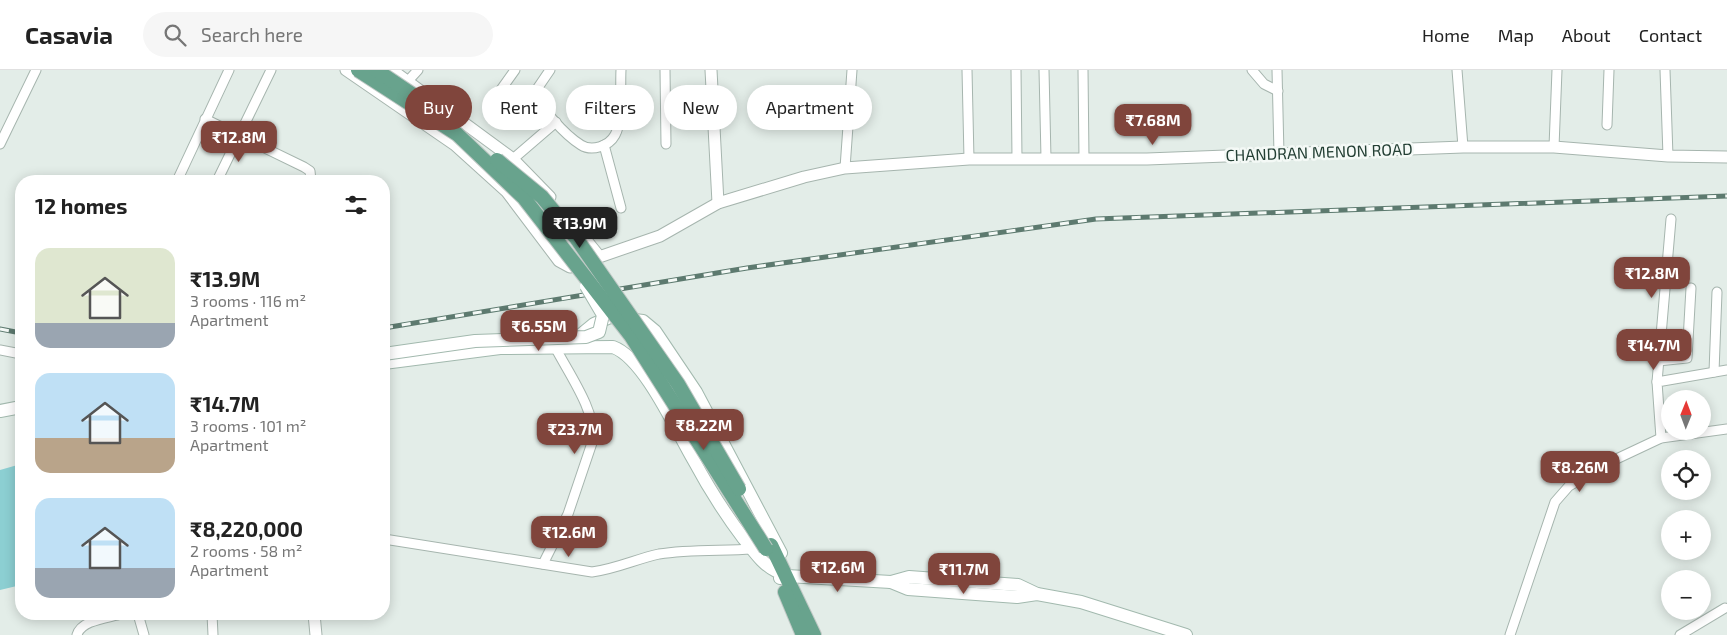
<!DOCTYPE html>
<html lang="en">
<head>
<meta charset="utf-8">
<style>
	body { margin:0; font-family:"Exo 2",sans-serif; background:#f6f6f6; color:#222; height:100vh; display:flex; flex-direction:column; font-size:19px; white-space:nowrap }
	* { box-sizing:border-box; margin:0 }
	p { font-size:16px; color:#767676 }
	.icon { flex:none; width:28px; height:28px; fill:none; stroke:currentColor; stroke-width:2; stroke-linecap:round; stroke-linejoin:round }
	.map { position:relative; flex:1; overflow:hidden }
	.sheet { position:absolute; left:15px; top:105px; width:375px; height:445px; display:flex; flex-direction:column; background:#fff; border-radius:20px; box-shadow:0 2px 12px #0003 }
	.sheet>* { flex:none }
	.banner { position:absolute; left:405px; top:15px; width:475px; height:45px; display:flex; gap:10px }
	.needle { width:32px; rotate:1deg }
	.controls { position:absolute; left:1661px; top:320px; display:grid; gap:10px }
	.controls a { display:grid; place-items:center; width:50px; height:50px; border-radius:50%; background:#fff; box-shadow:0 2px 12px #0003; font-size:25px }
	.price { position:absolute; translate:-50% -42px; padding:0 11px; border-radius:10px; background:#80453c; color:#fff; font-size:16px; line-height:32px; filter:drop-shadow(0 1px 2px #0008) }
	.price::after { content:''; position:absolute; left:50%; top:30px; width:15px; height:11px; margin-left:-8px; background:inherit; clip-path:polygon(0 0,100% 0,50% 100%) }
	.price.current { background:#222; color:#fff }
	ul { padding:0; list-style:none }
	li { display:flex; align-items:center; gap:15px; height:125px; padding:0 20px }
	li span { display:grid; place-items:center; flex:none; width:140px; height:100px; border-radius:15px; color:#555 }
	li>.icon { margin-inline-start:auto }
	span .icon { width:60px; height:60px; fill:#fffc; stroke-width:1 }
	li b { font-size:21px }
	h2 { display:flex; justify-content:space-between; align-items:center; height:60px; padding:0 20px; font-size:21px }
	.tag { padding:0 18px; border-radius:22px; background:#fff; box-shadow:0 2px 12px #0003; font-size:18px; line-height:45px }
	.tag.current { background:#80453c; color:#fff }
	header { display:flex; align-items:center; gap:30px; box-sizing:border-box; height:70px; padding:0 25px; background:#fff; border-bottom:1px solid #e0e0e0 }
	header strong { font-size:24px }
	nav { display:flex; gap:28px; margin-inline-start:auto; font-size:18px }
	.search { width:350px; height:45px; background:#f6f6f6; display:flex; align-items:center; gap:12px; box-sizing:border-box; padding:0 18px; border-radius:28px; color:#767676; font-size:19px }
	.map>svg:first-child { display:block }
	.water { fill:#8ccfd2 }
	.lines { fill:none; stroke-linecap:round; stroke-linejoin:round }
	.minor-casing { stroke:#a6b5ae; stroke-width:11 }
	.tertiary-casing { stroke:#a6b5ae; stroke-width:13 }
	.secondary-casing { stroke:#a2b9ae; stroke-width:14 }
	.primary-casing { stroke:#c1c9c6; stroke-width:16 }
	.minor { stroke:#fff; stroke-width:9 }
	.tertiary { stroke:#fff; stroke-width:11 }
	.secondary { stroke:#fff; stroke-width:12 }
	.primary { stroke:#68a38d; stroke-width:14 }
	.rail-casing { stroke:#5d7a6f; stroke-width:5 }
	.rail { stroke:#f4f9f6; stroke-width:3; stroke-dasharray:9; stroke-linecap:butt }
	.secondary-bridge-casing { stroke:#a2b9ae; stroke-width:14; stroke-linecap:butt }
	.primary-bridge-casing { stroke:#c1c9c6; stroke-width:16; stroke-linecap:butt }
	.secondary-bridge { stroke:#fff; stroke-width:12 }
	.primary-bridge { stroke:#68a38d; stroke-width:14 }
	.labels { text-anchor:middle; stroke-width:5; stroke-linejoin:round; paint-order:stroke }
	.street-label { font-size:16px; fill:#233f34; stroke:#f4f9f6 }
</style>
</head>
<body>
<header>
<strong>Casavia</strong>
<div class="search"><svg class="icon" aria-label="search" viewBox="0 0 24 24"><circle cx="10" cy="10" r="6"/><path d="M15 15l6 6"/></svg>Search here</div>
<nav><a>Home</a><a>Map</a><a>About</a><a>Contact</a></nav>
</header>
<div class="map">
<svg width="1727" height="565" viewBox="0 0 1727 565">
	<rect width="100%" height="100%" fill="#e3ede8"/>
	<path class="water" d="M21,394v121l-21,5v-120z"/>
	<g class="lines">
		<defs>
			<g id="minor">
				<path d="M550,0l-13,19c-3,15 31,48 44,56 11,7 28,1 34,-10 8,-14 5,-47 6,-65"/>
				<path d="M665,0l1,74"/>
				<path d="M967,0l2,89"/>
				<path d="M1016,0l1,88"/>
				<path d="M1044,0l2,88"/>
				<path d="M1083,0l1,88"/>
				<path d="M1252,0l12,14 14,7"/>
				<path d="M1277,0l2,84"/>
				<path d="M1457,0l6,77"/>
				<path d="M1665,0l3,86"/>
				<path d="M407,12l11,-12"/>
				<path d="M490,35l25,-35"/>
				<path d="M205,49l99,48 6,4 1,10"/>
				<path d="M1607,55l2,-55"/>
				<path d="M0,74l36,-74"/>
				<path d="M604,75l17,63"/>
				<path d="M1554,77l3,-77"/>
				<path d="M513,89l43,-37"/>
				<path d="M845,98l7,-98"/>
				<path d="M177,111l52,-111"/>
				<path d="M217,111l54,-111"/>
				<path d="M0,280l21,4"/>
				<path d="M1658,291l29,-3 4,-70"/>
				<path d="M1714,302l3,-80"/>
				<path d="M1657,312l14,-163"/>
				<path d="M1661,368l-4,-56 70,-12"/>
				<path d="M384,469l208,33c24,-3 44,-13 67,-18 29,-5 64,-3 93,-5"/>
				<path d="M543,494l25,-50 25,-74c3,-29 -24,-66 -38,-93"/>
				<path d="M138,544l6,21"/>
				<path d="M212,544l1,21"/>
				<path d="M77,565c4,-15 31,-17 44,-21"/>
				<path d="M1510,565l45,-133 14,-16 41,-24 51,-24 66,-9"/>
				<path d="M1680,565l45,-27"/>
			</g>
			<g id="tertiary">
				<path d="M346,0l109,75 52,47 52,69 11,6 90,-31 58,-33 86,-26 41,-9 124,-9h178l316,-12h91l114,9 59,1"/>
				<path d="M392,0l121,89 37,38"/>
				<path d="M711,0l7,133"/>
				<path d="M578,160l21,26"/>
				<path d="M314,544l2,21"/>
			</g>
			<g id="secondary">
				<path d="M572,272l22,-18 16,-7 33,4 12,10 41,61 85,161"/>
				<path d="M384,293l116,-15 113,-1c31,11 63,83 80,112 15,28 32,55 51,80 10,12 18,25 32,32"/>
				<path d="M0,341l21,-4"/>
				<path d="M780,508l7,-2 104,6 18,-5 109,8 19,9 44,8 105,33"/>
				<path d="M891,512l17,7 109,8 20,-3"/>
			</g>
			<g id="primary">
				<path d="M771,475l43,90"/>
				<path d="M785,522l18,43"/>
			</g>
		</defs>
		<use href="#minor" class="minor-casing"/>
		<use href="#tertiary" class="tertiary-casing"/>
		<use href="#secondary" class="secondary-casing"/>
		<use href="#primary" class="primary-casing"/>
		<use href="#minor" class="minor"/>
		<use href="#tertiary" class="tertiary"/>
		<use href="#secondary" class="secondary"/>
		<use href="#primary" class="primary"/>
		<defs>
			<g id="rail">
				<path d="M384,258l363,-60 349,-49 631,-23"/>
				<path d="M0,259l21,4"/>
			</g>
		</defs>
		<use href="#rail" class="rail-casing"/>
		<use href="#rail" class="rail"/>
		<defs>
			<path id="secondary-bridge" d="M384,284l91,-13 111,-4 13,-5 4,-17 -17,-29"/>
			<g id="primary-bridge">
				<path d="M358,0l99,64 67,64 107,138 135,213"/>
				<path d="M376,0l58,39"/>
				<path d="M497,90l45,37 34,41 102,146 61,105"/>
			</g>
		</defs>
		<use href="#secondary-bridge" class="secondary-bridge-casing"/>
		<use href="#primary-bridge" class="primary-bridge-casing"/>
		<use href="#secondary-bridge" class="secondary-bridge"/>
		<use href="#primary-bridge" class="primary-bridge"/>
	</g>
	<g class="labels">
		<g class="street-label">
			<text transform="translate(1319 82) rotate(-2)" y="6">CHANDRAN MENON ROAD</text>
		</g>
	</g>
</svg>
<div class="controls">
<a><svg class="needle" viewBox="-14 -14 28 28"><path d="M0-13l5 13h-10z" fill="#e53935"/><path d="M0 13l5-13h-10z" fill="#767676"/></svg></a>
<a><svg class="icon" aria-label="locate" viewBox="0 0 24 24"><circle cx="12" cy="12" r="6"/><path d="M12 2v4M12 18v4M2 12h4M18 12h4"/></svg></a>
<a>+</a>
<a>−</a>
</div>
<b class="price" style="left:1153px;top:76px">₹7.68M</b>
<b class="price" style="left:239px;top:93px">₹12.8M</b>
<b class="price current" style="left:580px;top:179px">₹13.9M</b>
<b class="price" style="left:1652px;top:229px">₹12.8M</b>
<b class="price" style="left:539px;top:282px">₹6.55M</b>
<b class="price" style="left:1654px;top:301px">₹14.7M</b>
<b class="price" style="left:704px;top:381px">₹8.22M</b>
<b class="price" style="left:575px;top:385px">₹23.7M</b>
<b class="price" style="left:1580px;top:423px">₹8.26M</b>
<b class="price" style="left:569px;top:488px">₹12.6M</b>
<b class="price" style="left:838px;top:523px">₹12.6M</b>
<b class="price" style="left:964px;top:525px">₹11.7M</b>
<div class="banner">
<a class="tag current">Buy</a>
<a class="tag">Rent</a>
<a class="tag">Filters</a>
<a class="tag">New</a>
<a class="tag">Apartment</a>
</div>
<section class="sheet">
<h2>12 homes<svg class="icon" aria-label="filters" viewBox="0 0 24 24"><path d="M4 7h16M4 17h16"/><circle cx="9" cy="7" r="2"/><circle cx="15" cy="17" r="2"/></svg></h2>
<ul>
<li><span style="background:linear-gradient(#dfe7d0 75%,#9aa5b1 0)"><svg class="icon" aria-label="home" viewBox="0 0 24 24"><path d="M3 11l9-7 9 7M6 9v11h12V9"/></svg></span><div><b>₹13.9M</b><p>3 rooms · 116 m²</p><p>Apartment</p></div></li>
<li><span style="background:linear-gradient(#bfe0f5 65%,#b9a48a 0)"><svg class="icon" aria-label="home" viewBox="0 0 24 24"><path d="M3 11l9-7 9 7M6 9v11h12V9"/></svg></span><div><b>₹14.7M</b><p>3 rooms · 101 m²</p><p>Apartment</p></div></li>
<li><span style="background:linear-gradient(#bfe0f5 70%,#9aa5b1 0)"><svg class="icon" aria-label="home" viewBox="0 0 24 24"><path d="M3 11l9-7 9 7M6 9v11h12V9"/></svg></span><div><b>₹8,220,000</b><p>2 rooms · 58 m²</p><p>Apartment</p></div></li>
</ul>
</section>
</div>
</body>
</html>
